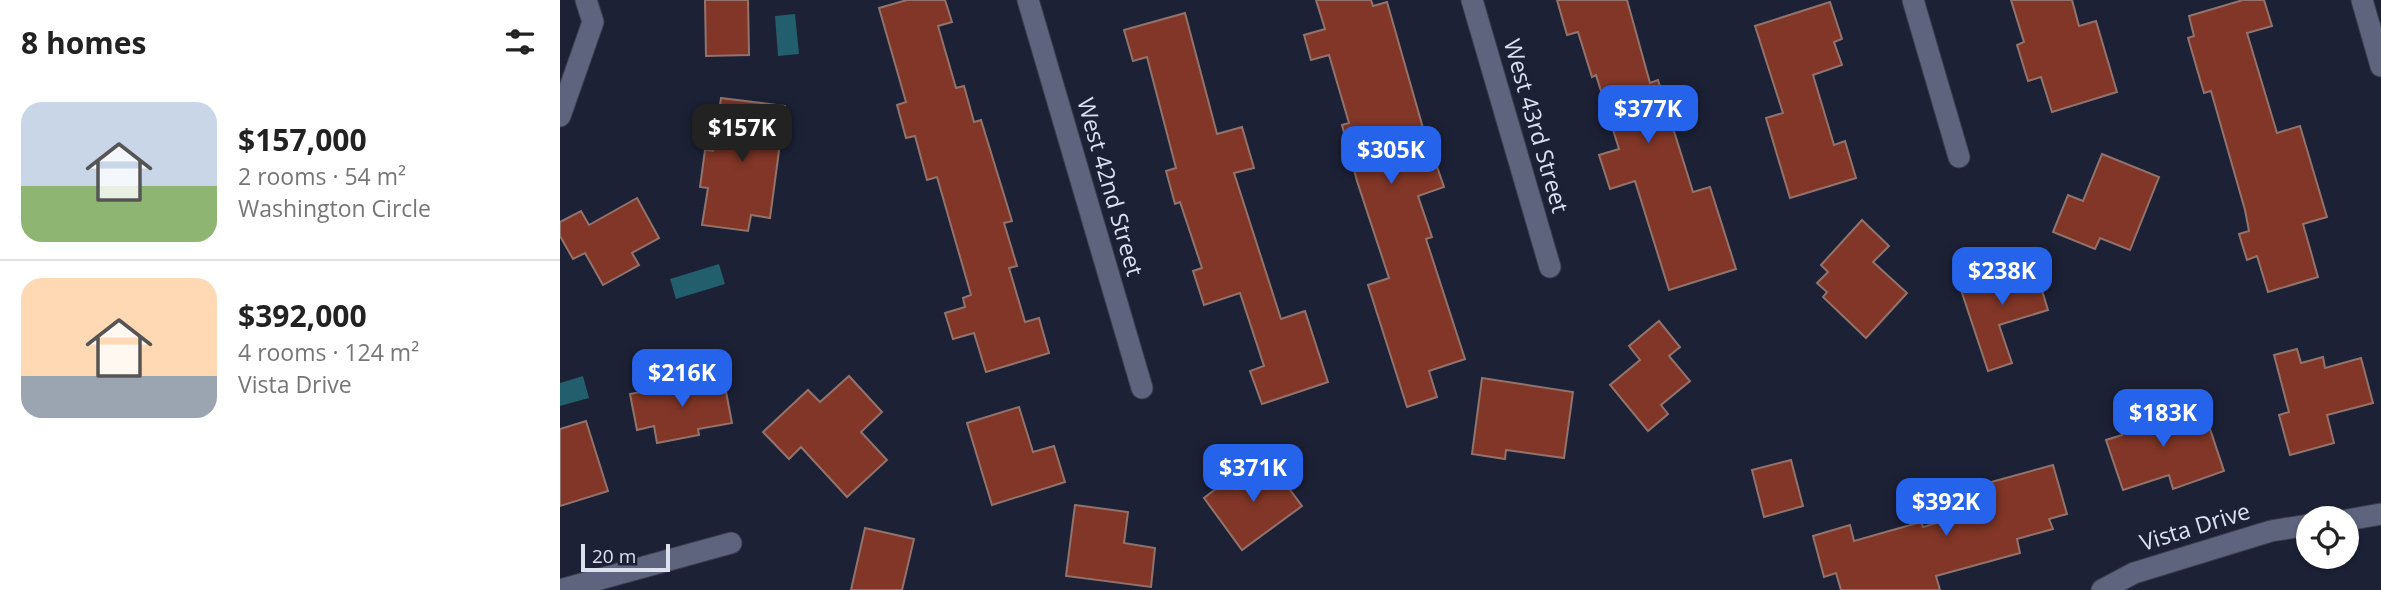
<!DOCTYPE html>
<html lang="en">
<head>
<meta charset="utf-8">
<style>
	body { margin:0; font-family:"Open Sans",sans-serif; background:#f6f6f6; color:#222; height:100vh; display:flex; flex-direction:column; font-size:26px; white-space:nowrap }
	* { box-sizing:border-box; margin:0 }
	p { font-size:23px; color:#767676 }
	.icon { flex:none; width:38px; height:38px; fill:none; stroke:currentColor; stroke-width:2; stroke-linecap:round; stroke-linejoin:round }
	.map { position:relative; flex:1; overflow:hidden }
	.side { display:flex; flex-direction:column; background:#fff; width:560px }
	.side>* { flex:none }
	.fabs { position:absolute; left:1736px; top:506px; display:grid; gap:14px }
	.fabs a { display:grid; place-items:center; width:63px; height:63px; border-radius:50%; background:#fff; box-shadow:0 2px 5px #0004; font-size:35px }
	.scale { position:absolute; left:21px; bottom:18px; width:89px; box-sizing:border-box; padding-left:7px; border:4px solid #dce0ef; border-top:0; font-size:19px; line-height:24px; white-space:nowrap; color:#dce0ef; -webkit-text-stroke:5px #1d2136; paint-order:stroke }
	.price { position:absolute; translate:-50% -60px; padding:0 16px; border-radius:14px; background:#2563eb; color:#fff; font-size:23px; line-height:46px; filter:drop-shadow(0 2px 4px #0008) }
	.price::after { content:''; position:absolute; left:50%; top:42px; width:21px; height:16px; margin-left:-10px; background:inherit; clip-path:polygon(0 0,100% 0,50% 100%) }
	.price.current { background:#222; color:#fff }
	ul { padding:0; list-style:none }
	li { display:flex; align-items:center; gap:21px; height:175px; padding:0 21px }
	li+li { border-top:2px solid #e0e0e0 }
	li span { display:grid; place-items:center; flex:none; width:196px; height:140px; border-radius:21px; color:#555 }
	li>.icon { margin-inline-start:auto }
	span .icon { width:84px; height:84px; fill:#fffc; stroke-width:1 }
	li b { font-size:30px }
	h2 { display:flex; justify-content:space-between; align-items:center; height:84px; padding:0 21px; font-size:30px }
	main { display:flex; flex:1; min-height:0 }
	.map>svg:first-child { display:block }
	.water { fill:#235e6c }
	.building { fill:#813627; stroke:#92736c; stroke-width:2 }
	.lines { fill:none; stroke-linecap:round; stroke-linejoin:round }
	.minor-casing { stroke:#3a3d4f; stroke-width:23 }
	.minor { stroke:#5e647d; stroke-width:21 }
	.labels { text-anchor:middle; stroke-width:7; stroke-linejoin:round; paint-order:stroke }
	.street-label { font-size:23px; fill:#dce0ef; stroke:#1d2136 }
</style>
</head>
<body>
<main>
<section class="side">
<h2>8 homes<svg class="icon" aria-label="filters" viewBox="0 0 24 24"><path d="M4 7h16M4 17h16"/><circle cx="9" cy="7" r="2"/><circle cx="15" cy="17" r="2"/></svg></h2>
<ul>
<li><span style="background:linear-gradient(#c9d6e8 60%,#8fb573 0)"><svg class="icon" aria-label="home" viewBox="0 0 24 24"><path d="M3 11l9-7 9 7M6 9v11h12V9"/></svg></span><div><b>$157,000</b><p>2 rooms · 54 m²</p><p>Washington Circle</p></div></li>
<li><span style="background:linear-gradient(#ffd9b3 70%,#9aa5b1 0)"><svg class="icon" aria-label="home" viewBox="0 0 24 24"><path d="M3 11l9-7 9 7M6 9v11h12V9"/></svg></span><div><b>$392,000</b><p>4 rooms · 124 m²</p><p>Vista Drive</p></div></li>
</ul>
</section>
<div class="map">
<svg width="1821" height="590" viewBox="0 0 1821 590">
	<rect width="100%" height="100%" fill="#1d2136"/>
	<g class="water">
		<path d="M235,14l4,40 -21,2 -3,-40z"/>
		<path d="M159,264l6,20 -49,15 -6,-20z"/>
		<path d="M23,376l6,22 -29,8v-23z"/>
	</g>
	<g class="building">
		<path d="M145,0h43l1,55 -43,1z"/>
		<path d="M347,0h38l7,22 -14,4 18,62 8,-2 10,36 7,-2 31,101 -8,2 13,43 -8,2 16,54 14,-4 10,35 -63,19 -12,-39 -21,6 -8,-26 20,-6 -2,-9 8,-3 -34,-118 -10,3 -12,-44 -9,2 -9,-33 9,-3 -27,-94z"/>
		<path d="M756,0h55l2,6 14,-4 44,154 2,-1 11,32 -26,9 14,41 -6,2 39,120 -36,12 8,26 -30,10 -39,-122 21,-7 -32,-97 -15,-56 7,-2 -20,-68 -18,5 -7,-25 21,-6z"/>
		<path d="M997,0h70l23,83 8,-3 35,112 17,-5 26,82 -67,21 -34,-109 -25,8 -11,-34 20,-6 -23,-74 -4,2 -14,-45 -11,3z"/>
		<path d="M1451,0h61l7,26 17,-5 21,71 -65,20 -11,-35 -13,4 -11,-36 7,-3z"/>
		<path d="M1683,0h21l8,26 -25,7 30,100 23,-7 27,91 -24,7 15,53 -50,15 -11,-36 -10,4 -8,-26 10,-3 -4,-21 -34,-119 -7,2 -16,-55 6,-2 -5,-20z"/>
		<path d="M1270,2l12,37 -8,3 8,23 -29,10 21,70 11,-4 11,37 -66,20 -24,-80 17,-5 -28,-87z"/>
		<path d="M625,13l32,121 25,-7 12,41 -20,5 47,146 24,-8 23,71 -66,22 -12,-33 14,-5 -24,-73 -36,12 -11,-34 9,-3 -22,-66 -5,2 -9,-33 10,-3 -29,-111 -14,4 -9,-31z"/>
		<path d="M161,98l64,8 -15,112 -19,-3 -3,16 -46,-6 6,-37 -8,-1 5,-37 8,1z"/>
		<path d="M1542,154l57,23 -29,73 -30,-12 -5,11 -42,-17 15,-37 15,6z"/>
		<path d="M77,198l22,40 -27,15 7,12 -36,20 -18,-32 -12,6 -13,-23v-14l21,-11 8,14z"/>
		<path d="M1302,220l27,26 -16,16 34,31 -41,45 -43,-41 4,-5 -10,-9 11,-11 -7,-7z"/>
		<path d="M1473,261l15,49 -49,15 13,38 -24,8 -29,-87z"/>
		<path d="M1099,321l21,26 -11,9 21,25 -29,24 7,9 -20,17 -38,-46 30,-25 -11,-14z"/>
		<path d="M1737,349l4,14 22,-6 2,11 36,-10 12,45 -46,12 7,28 -44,12 -11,-40 10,-3 -15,-57z"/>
		<path d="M163,376l9,47 -34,6 1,6 -42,8 -3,-17 -17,4 -7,-36z"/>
		<path d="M289,376l33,36 -21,20 26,28 -40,37 -46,-50 -12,12 -26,-27 45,-42 12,12z"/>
		<path d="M922,378l91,14 -9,66 -58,-8 -1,9 -33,-5z"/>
		<path d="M1619,400l10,29 19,-6 16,48 -51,18 -4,-14 -46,15 -17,-50 16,-5 -5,-14z"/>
		<path d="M459,407l14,45 21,-6 11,36 -73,23 -25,-82z"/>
		<path d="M26,421l22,70 -48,15v-77z"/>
		<path d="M708,460l34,46 -60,44 -38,-52 22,-17 5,7z"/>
		<path d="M1231,460l12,46 -39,11 -12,-47z"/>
		<path d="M1493,465l14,49 -18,5 4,10 -36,10 3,14 -84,23 4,14h-99l-5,-17 -12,4 -11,-41 37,-11 4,16 67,-19 2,5 51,-15 -5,-19 16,-5 -1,-4z"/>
		<path d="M515,505l53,7 -4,31 31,5 -4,39 -85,-11z"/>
		<path d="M305,528l49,11 -12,51h-51z"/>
	</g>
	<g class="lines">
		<defs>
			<g id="minor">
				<path d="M468,0l114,388"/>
				<path d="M912,0l78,267"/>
				<path d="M1353,0l46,157"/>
				<path d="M1802,0l19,66"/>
				<path d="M0,116l33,-94 -7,-22"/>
				<path d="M1787,520l34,-6"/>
				<path d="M0,590l171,-47"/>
				<path d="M1542,590l32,-17 137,-42 37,-6"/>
			</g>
		</defs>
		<use href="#minor" class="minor-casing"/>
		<use href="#minor" class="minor"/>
	</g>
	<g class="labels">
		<g class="street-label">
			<text transform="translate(976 126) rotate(74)" y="8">West 43rd Street</text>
			<text transform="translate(550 187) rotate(74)" y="8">West 42nd Street</text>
			<text transform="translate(1635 527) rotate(-17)" y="8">Vista Drive</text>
		</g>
	</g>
</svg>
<div class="fabs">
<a><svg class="icon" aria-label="locate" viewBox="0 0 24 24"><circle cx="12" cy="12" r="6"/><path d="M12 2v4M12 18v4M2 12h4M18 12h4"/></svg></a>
</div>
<div class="scale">20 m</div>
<b class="price" style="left:1088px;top:145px">$377K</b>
<b class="price current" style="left:182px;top:164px">$157K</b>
<b class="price" style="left:831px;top:186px">$305K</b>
<b class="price" style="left:1442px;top:307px">$238K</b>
<b class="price" style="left:122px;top:409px">$216K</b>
<b class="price" style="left:1603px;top:449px">$183K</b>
<b class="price" style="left:693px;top:504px">$371K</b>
<b class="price" style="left:1386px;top:538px">$392K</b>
</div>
</main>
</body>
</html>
